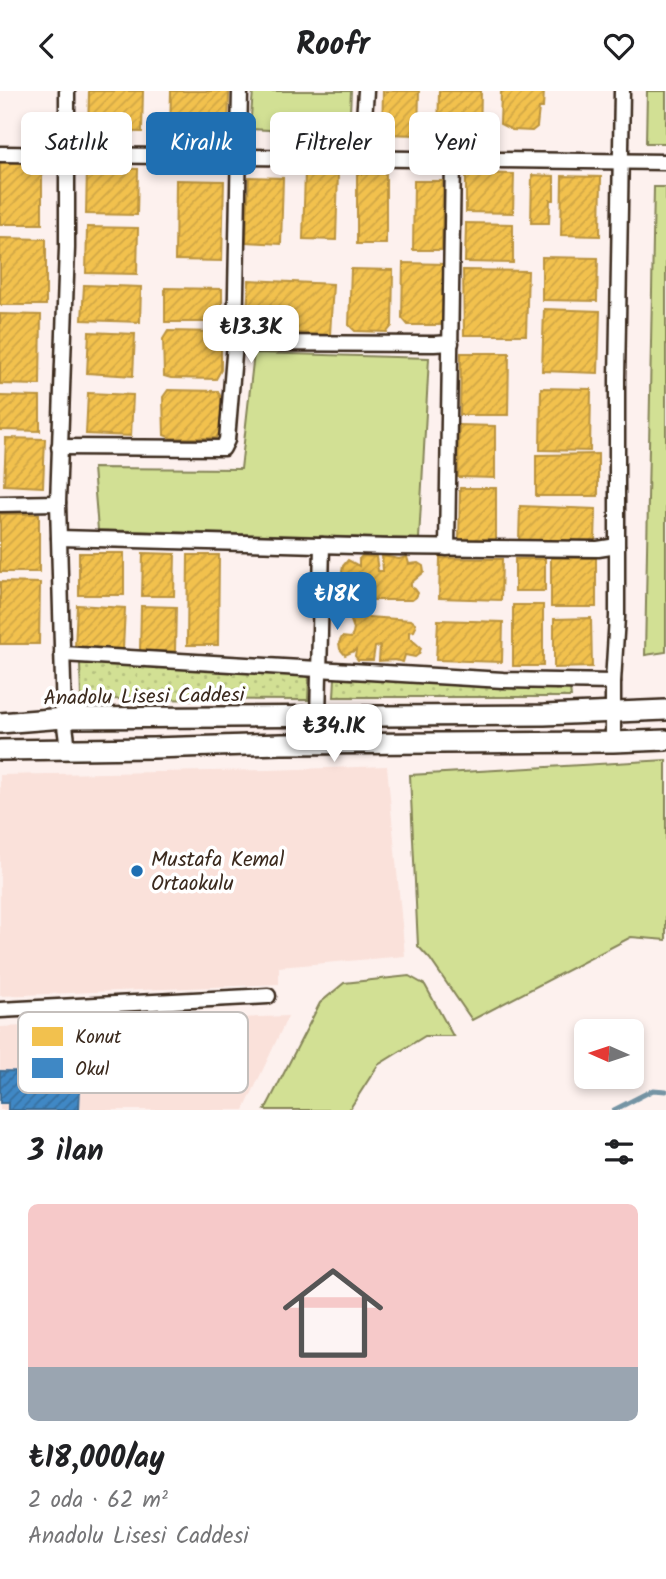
<!DOCTYPE html>
<html lang="tr">
<head>
<meta charset="utf-8">
<style>
	body { margin:0; font-family:Kalam,sans-serif; background:#f6f6f6; color:#202124; height:100vh; display:flex; flex-direction:column; font-size:26px; white-space:nowrap }
	* { box-sizing:border-box; margin:0 }
	p { font-size:23px; color:#757577 }
	.icon { flex:none; width:38px; height:38px; fill:none; stroke:currentColor; stroke-width:2; stroke-linecap:round; stroke-linejoin:round }
	.map { position:relative; height:1019px; overflow:hidden }
	.panel { display:flex; flex-direction:column; background:#fff; flex:1 }
	.panel>* { flex:none }
	.top-card { position:absolute; left:21px; top:21px; width:625px; height:63px; display:flex; gap:14px }
	.needle { width:46px; rotate:273deg }
	.controls { position:absolute; left:574px; top:928px; display:grid; gap:14px }
	.controls a { display:grid; place-items:center; width:70px; height:70px; border-radius:10px; background:#fff; box-shadow:0 4px 10px #0003; font-size:35px }
	.price { position:absolute; translate:-50% -60px; padding:0 16px; border-radius:14px; background:#fff; color:#222; font-size:23px; line-height:46px; filter:drop-shadow(0 2px 4px #0008) }
	.price::after { content:''; position:absolute; left:50%; top:42px; width:21px; height:16px; margin-left:-10px; background:inherit; clip-path:polygon(0 0,100% 0,50% 100%) }
	.price.selected { background:#1f6fb2; color:#fff }
	ul { padding:0; list-style:none }
	li { display:grid; align-content:center; gap:14px; height:371px; padding:0 28px }
	li span { display:grid; place-items:center; height:217px; border-radius:10px; color:#555 }
	li>.icon { margin-inline-start:auto }
	span .icon { width:126px; height:126px; fill:#fffc; stroke-width:1 }
	li b { font-size:30px }
	h2 { display:flex; justify-content:space-between; align-items:center; height:84px; padding:0 28px; font-size:30px }
	.tag { padding:0 24px; border-radius:10px; background:#fff; box-shadow:0 4px 10px #0003; font-size:24px; line-height:63px }
	.tag.selected { background:#1f6fb2; color:#fff }
	header { display:flex; justify-content:space-between; align-items:center; height:91px; padding:0 28px; background:#fff; font-size:32px; font-weight:700 }
	.map>svg:first-child { display:block }
	.built { fill:#fae1da }
	.grass { fill:url(#grass-dots); stroke:#868559; stroke-width:2 }
	.park { fill:#d2e094; stroke:#868559; stroke-width:2 }
	.homes { fill:url(#homes-hatch); stroke:#bb9440; stroke-width:2 }
	.schools { fill:url(#schools-hatch); stroke:#3e6c93; stroke-width:2 }
	.lines { fill:none; stroke-linecap:round; stroke-linejoin:round }
	.stream { stroke:#7594a4; stroke-width:5 }
	.street-casing { stroke:#3b2a1e; stroke-width:19 }
	.secondary-casing { stroke:#3b2a1e; stroke-width:24 }
	.street { stroke:#fff; stroke-width:14 }
	.secondary { stroke:#fff; stroke-width:19 }
	.poi-dot { fill:#1f6fb2; stroke:#fff; stroke-width:2.5 }
	.labels { text-anchor:middle; stroke-width:7; stroke-linejoin:round; paint-order:stroke }
	.street-label { font-size:21px; fill:#3b2a1e; stroke:#fff }
	.poi-label { font-size:21px; fill:#3b2a1e; stroke:#fff; text-anchor:start }
	.key { fill:#fff; stroke:#c4bfbc; stroke-width:2 }
	.key-label { font-size:19px; fill:#3b2a1e }
</style>
</head>
<body>
<header><svg class="icon" aria-label="back" viewBox="0 0 24 24"><path d="M15 5l-7 7 7 7"/></svg>Roofr<svg class="icon" aria-label="heart" viewBox="0 0 24 24"><path d="M12 20l-8-8c-3-5 5-10 8-4 3-6 11-1 8 4z"/></svg></header>
<div class="map">
<svg width="666" height="1019" viewBox="0 0 666 1019">
	<defs>
		<pattern id="grass-dots" width="8" height="8" patternUnits="userSpaceOnUse" patternTransform="scale(1.75)"><rect width="8" height="8" fill="#d2e094"/><path d="M2 2h.1M6 6h.1" fill="none" stroke="#b5c07f" stroke-width="1.8" stroke-linecap="round"/></pattern>
		<pattern id="homes-hatch" width="6" height="6" patternUnits="userSpaceOnUse" patternTransform="scale(1.75)"><rect width="6" height="6" fill="#f2c14e"/><path d="M-1 1l2-2M0 6l6-6M5 7l2-2" fill="none" stroke="#d0a644"/></pattern>
		<pattern id="schools-hatch" width="6" height="6" patternUnits="userSpaceOnUse" patternTransform="scale(1.75)"><rect width="6" height="6" fill="#3f88c5"/><path d="M-1 1l2-2M0 6l6-6M5 7l2-2" fill="none" stroke="#366f9f"/></pattern>
	</defs>
	<rect width="100%" height="100%" fill="#fdf1ee"/>
	<filter id="ink" filterUnits="userSpaceOnUse"><feTurbulence type="fractalNoise" baseFrequency=".0143" numOctaves="2"/><feDisplacementMap in="SourceGraphic" scale="14" xChannelSelector="R" yChannelSelector="G"/><feConvolveMatrix kernelMatrix="1 2 1 2 8 2 1 2 1" color-interpolation-filters="sRGB"/></filter>
	<g filter="url(#ink)">
		<g class="built">
			<path d="M387,675l18,190 -126,11v17l-279,12v-221l269,-5z"/>
			<path d="M288,925l-44,94h-244v-83z"/>
		</g>
		<g class="grass">
			<path d="M80,572l229,12 -1,25 -227,-1z"/>
			<path d="M335,587l235,11 1,8h-237z"/>
		</g>
		<g class="park">
			<path d="M253,0h98l-2,43 -99,-5z"/>
			<path d="M647,0h19v52h-20z"/>
			<path d="M654,96h12v465l-21,3z"/>
			<path d="M254,262l175,5 -10,181 -321,-9 -5,-62 148,1z"/>
			<path d="M666,669v180l-35,-3 -159,83 -42,-61 -12,-13 -8,-171z"/>
			<path d="M409,885l16,9 28,51h-28l-47,29 -29,45h-84l55,-107 24,-20z"/>
		</g>
		<g class="homes">
			<path d="M89,0h54l-1,41 -54,-1z"/>
			<path d="M171,0h58l-1,43 -58,-2z"/>
			<path d="M383,0h36l-1,44 -36,-1z"/>
			<path d="M439,0h42l-1,45 -42,-1z"/>
			<path d="M501,0h43l-1,17h-4l-2,19 -5,4 -20,-1 -12,-6z"/>
			<rect x="0" y="70" width="42" height="63"/>
			<path d="M87,77l51,1 -1,46 -51,-1z"/>
			<path d="M305,80l33,1 -2,68 -33,-1z"/>
			<path d="M466,82l48,1 -1,39 -47,-1z"/>
			<rect x="357" y="83" width="29" height="70"/>
			<path d="M532,84l22,1v24h-4l-1,23h-18z"/>
			<path d="M562,85l39,1 -1,59 -39,-1z"/>
			<path d="M249,86l34,1 -2,66 -35,-2z"/>
			<path d="M176,89l48,1 -2,80 -47,-1z"/>
			<path d="M414,90h29l-1,69h-29z"/>
			<path d="M466,132l47,1v39l-48,-1z"/>
			<path d="M87,136l51,1 -1,46 -51,-1z"/>
			<path d="M0,147l46,1v66h-46z"/>
			<path d="M542,166l56,1 -1,43 -55,-1z"/>
			<path d="M403,172l43,1 -1,56 -5,5h-32l-6,-7z"/>
			<path d="M351,178l42,1 -1,56 -5,6 -32,-1 -6,-6z"/>
			<path d="M463,179l65,1 -2,64h-62z"/>
			<path d="M249,189l84,4 -3,51 -84,-5z"/>
			<path d="M84,194l57,2 -1,35 -58,-2z"/>
			<path d="M165,197l57,1v33h-57z"/>
			<path d="M544,218l56,2 -2,62 -56,-2z"/>
			<path d="M0,223l41,1 -1,70 -40,-1z"/>
			<path d="M168,240l50,1 3,7v31l-5,9 -45,-1 -7,-2 -1,-37z"/>
			<path d="M89,241l46,2 -2,42 -46,-3z"/>
			<path d="M461,262h48l-1,62h-48z"/>
			<path d="M541,297l50,1 -1,62 -50,-1z"/>
			<path d="M168,299l50,1 3,7v31l-5,9h-45l-7,-3 -1,-38z"/>
			<path d="M88,302l45,2 -2,41 -45,-2z"/>
			<path d="M0,305l40,1v34l-40,-1z"/>
			<path d="M459,334l36,1v52l-37,-1z"/>
			<path d="M6,347l39,1 -2,48 -39,-2z"/>
			<path d="M598,363v42h-62v-41z"/>
			<path d="M460,397h36v53l-37,-1z"/>
			<path d="M520,415l76,3 -1,33 -76,-2z"/>
			<rect x="0" y="423" width="39" height="58"/>
			<rect x="79" y="462" width="45" height="42"/>
			<path d="M143,462l32,1 -1,42h-32z"/>
			<path d="M188,464h31l-1,90h-31z"/>
			<path d="M362,465l14,1 2,14h5l-1,-15 17,3 8,-2 2,7 9,-1 5,3 1,6 -13,11v4l4,2 3,4 -2,4 -4,3h-58l-3,-3 5,-10 -1,-5 -2,-4h-8l-3,-6 1,-6 5,-6 11,6v-7z"/>
			<path d="M440,467l62,1 -1,41 -62,-2z"/>
			<rect x="551" y="467" width="45" height="49"/>
			<rect x="515" y="468" width="30" height="32"/>
			<path d="M0,491l40,1 -1,61h-39z"/>
			<path d="M77,514l48,3 -2,41 -48,-2z"/>
			<rect x="513" y="514" width="30" height="61"/>
			<path d="M141,515l35,1 -1,44h-35z"/>
			<path d="M353,525l58,4 4,3 1,4 -2,4 -5,1v5l12,11 -2,6 -4,3 -10,-2 -2,7 -8,-2 -16,1 1,-15 -5,1 -2,13h-15l-3,-4 1,-6 -11,5 -5,-6 -1,-6 3,-6 9,1 2,-4 1,-5 -4,-11z"/>
			<path d="M591,527l1,49 -38,1v-49z"/>
			<path d="M438,529l65,2 -1,40 -66,-2z"/>
		</g>
		<path class="schools" d="M0,980l52,1v9h10v6h18l-1,23h-71v-7h-8z"/>
		<g class="lines">
			<path class="stream" d="M614,1019l39,-20 13,1"/>
			<defs>
				<g id="street">
					<path d="M67,0v157l-9,255 6,215 4,31"/>
					<path d="M0,63l666,8"/>
					<path d="M361,68l5,-68"/>
					<path d="M235,252l199,1 17,-1"/>
					<path d="M59,356l164,1 4,-8 8,-97 5,-252"/>
					<path d="M0,413l58,-1"/>
					<path d="M59,447l332,9 207,2 19,-3"/>
					<path d="M447,457l6,-388"/>
					<path d="M62,563l441,26 110,2"/>
					<path d="M318,627l4,-173"/>
					<path d="M613,651v-60l4,-65v-238l5,-288"/>
					<path d="M0,919l268,-14"/>
				</g>
				<g id="secondary">
					<path d="M0,632l64,-5 480,-3 122,-5"/>
					<path d="M0,659l153,-2 129,-4 331,-2 53,-2"/>
				</g>
			</defs>
			<use href="#street" class="street-casing"/>
			<use href="#secondary" class="secondary-casing"/>
			<use href="#street" class="street"/>
			<use href="#secondary" class="secondary"/>
		</g>
	</g>
	<circle class="poi-dot" cx="137" cy="780" r="7"/>
	<g class="labels">
		<g class="street-label">
			<text transform="translate(144 605) rotate(-1)" y="7">Anadolu Lisesi Caddesi</text>
		</g>
		<g class="poi-label">
			<text x="151" y="775">Mustafa Kemal<tspan x="151" dy="24">Ortaokulu</tspan></text>
		</g>
	</g>
	<rect x="18" y="921" width="230" height="81" rx="10" class="key"/>
	<rect x="32" y="936" width="31" height="19" fill="#f2c14e"/>
	<rect x="32" y="967" width="31" height="20" fill="#3f88c5"/>
	<g class="key-label">
		<text x="75" y="952">Konut</text>
		<text x="75" y="984">Okul</text>
	</g>
</svg>
<div class="controls">
<a><svg class="needle" viewBox="-14 -14 28 28"><path d="M0-13l5 13h-10z" fill="#e53935"/><path d="M0 13l5-13h-10z" fill="#757577"/></svg></a>
</div>
<b class="price" style="left:251px;top:274px">₺13.3K</b>
<b class="price selected" style="left:337px;top:541px">₺18K</b>
<b class="price" style="left:334px;top:673px">₺34.1K</b>
<div class="top-card">
<a class="tag">Satılık</a>
<a class="tag selected">Kiralık</a>
<a class="tag">Filtreler</a>
<a class="tag">Yeni</a>
</div>
</div>
<section class="panel">
<h2>3 ilan<svg class="icon" aria-label="filters" viewBox="0 0 24 24"><path d="M4 7h16M4 17h16"/><circle cx="9" cy="7" r="2"/><circle cx="15" cy="17" r="2"/></svg></h2>
<ul>
<li><span style="background:linear-gradient(#f6c9c9 75%,#9aa5b1 0)"><svg class="icon" aria-label="home" viewBox="0 0 24 24"><path d="M3 11l9-7 9 7M6 9v11h12V9"/></svg></span><div><b>₺18,000/ay</b><p>2 oda · 62 m²</p><p>Anadolu Lisesi Caddesi</p></div></li>
</ul>
</section>
</body>
</html>
